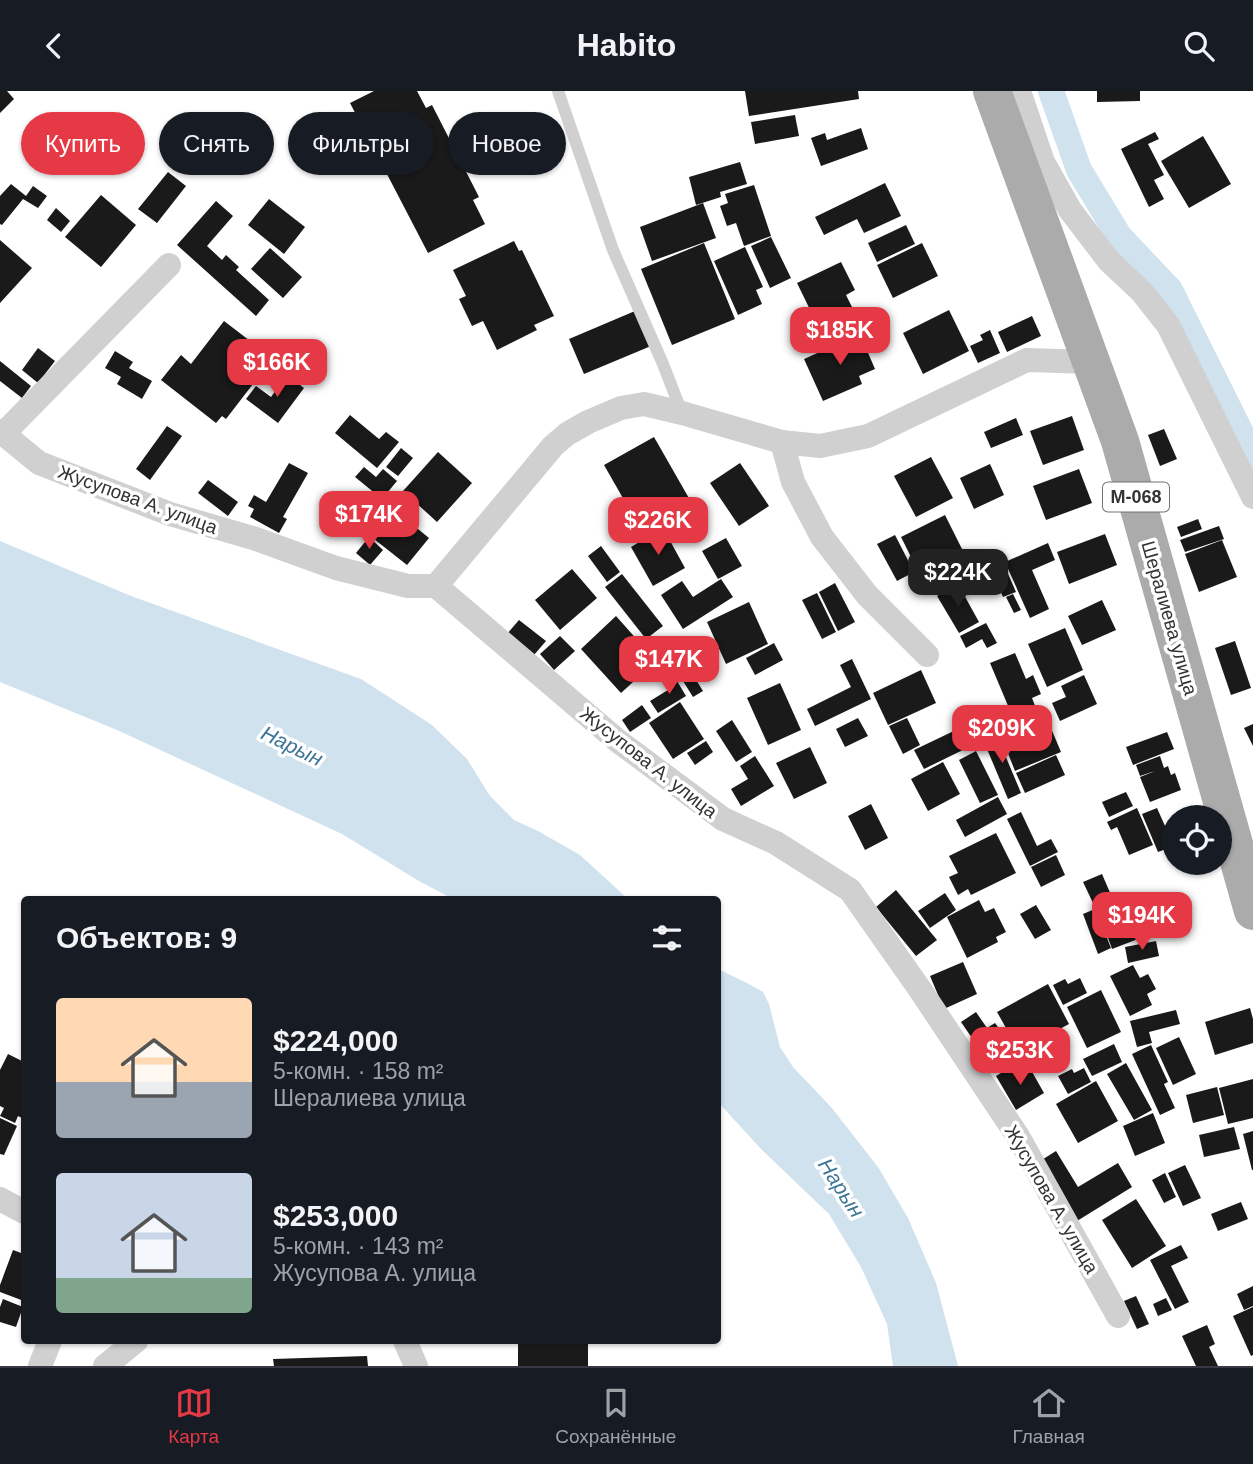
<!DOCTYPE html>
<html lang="ru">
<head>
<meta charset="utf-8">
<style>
	body { margin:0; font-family:Helvetica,sans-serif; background:#20242c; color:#f1f3f6; height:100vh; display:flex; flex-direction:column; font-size:26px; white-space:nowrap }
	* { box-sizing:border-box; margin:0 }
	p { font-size:23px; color:#9ea1a6 }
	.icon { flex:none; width:38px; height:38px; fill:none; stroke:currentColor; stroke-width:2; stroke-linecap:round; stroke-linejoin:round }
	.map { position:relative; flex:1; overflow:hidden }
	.side { position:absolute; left:21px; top:805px; width:700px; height:448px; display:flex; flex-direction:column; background:#171b24; border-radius:7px; box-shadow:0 2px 5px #0004 }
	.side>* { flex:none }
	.banner { position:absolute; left:21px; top:21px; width:700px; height:63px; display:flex; gap:14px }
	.buttons { position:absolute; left:1162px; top:714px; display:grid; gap:14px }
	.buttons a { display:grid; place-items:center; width:70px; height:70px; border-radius:50%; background:#171b24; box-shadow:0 2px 5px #0004; font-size:35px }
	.price { position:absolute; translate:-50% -60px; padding:0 16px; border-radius:14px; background:#e63946; color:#fff; font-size:23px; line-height:46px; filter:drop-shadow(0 2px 4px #0008) }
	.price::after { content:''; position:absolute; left:50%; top:42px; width:21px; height:16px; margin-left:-10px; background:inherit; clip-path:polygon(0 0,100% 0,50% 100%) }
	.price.on { background:#222; color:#fff }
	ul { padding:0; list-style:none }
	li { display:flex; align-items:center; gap:21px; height:175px; padding:0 35px }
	li span { display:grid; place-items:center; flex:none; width:196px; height:140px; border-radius:7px; color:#555 }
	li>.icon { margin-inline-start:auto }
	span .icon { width:84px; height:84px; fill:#fffc; stroke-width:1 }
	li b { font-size:30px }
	h2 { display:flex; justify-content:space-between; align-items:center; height:84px; padding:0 35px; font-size:30px }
	.pill { padding:0 24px; border-radius:32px; background:#171b24; box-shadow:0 2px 5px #0004; font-size:24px; line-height:63px }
	.pill.on { background:#e63946; color:#fff }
	header { display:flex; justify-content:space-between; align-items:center; height:91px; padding:0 35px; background:#171b24; font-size:32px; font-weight:600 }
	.dock { display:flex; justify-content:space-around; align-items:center; height:98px; border-top:2px solid #363941; background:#171b24; font-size:19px; color:#9ea1a6 }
	.dock a { display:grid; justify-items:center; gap:4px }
	.dock .on { color:#e63946 }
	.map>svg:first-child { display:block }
	.water { fill:#cfe2ee }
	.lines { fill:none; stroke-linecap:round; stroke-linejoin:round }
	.canal { stroke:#cfe2ee; stroke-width:26 }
	.building { fill:#1a1a1a }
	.service { stroke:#d0d0d0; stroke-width:12 }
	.minor { stroke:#d0d0d0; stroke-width:24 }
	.primary { stroke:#ababab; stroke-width:38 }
	.labels { text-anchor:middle; stroke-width:7; stroke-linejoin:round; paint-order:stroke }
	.shield { fill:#fff; stroke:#707070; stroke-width:2 }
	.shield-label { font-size:18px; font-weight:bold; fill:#333 }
	.street-label { font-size:19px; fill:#333; stroke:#fff }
	.water-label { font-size:21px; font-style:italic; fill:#3f7597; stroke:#fff }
</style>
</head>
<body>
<header><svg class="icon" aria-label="back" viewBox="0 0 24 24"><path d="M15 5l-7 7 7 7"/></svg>Habito<svg class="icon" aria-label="search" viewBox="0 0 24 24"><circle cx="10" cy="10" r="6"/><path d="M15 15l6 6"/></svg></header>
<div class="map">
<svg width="1253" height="1275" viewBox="0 0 1253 1275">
	<rect width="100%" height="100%" fill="#fff"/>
	<g class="water">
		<path d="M0,450l131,55 230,83 71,46 35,34 23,37 24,24 24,11 42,24 48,44h-175l-34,-18 -77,-47 -225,-104 -117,-48z"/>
		<path d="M718,878l29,14 16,9 6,12 11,43 13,20 38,40 47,60 30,51 28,65 22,83h-65l-6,-42 -26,-57 -32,-53 -67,-64 -44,-48z"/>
	</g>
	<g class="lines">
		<path class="canal" d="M1051,0l28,79 40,66 51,54 83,167"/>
	</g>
	<g class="building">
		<path d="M0,0h7l7,8 -14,14z"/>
		<path d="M374,0h43l9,17 6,-3 47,92 -6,3 12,24 -57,29 -78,-150z"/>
		<path d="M745,0h113l1,8 -110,17z"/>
		<path d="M1097,0h43v10l-43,1z"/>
		<path d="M795,24l4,21 -44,8 -4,-22z"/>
		<path d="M861,37l7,21 -47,17 -10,-28 14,-5 2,7z"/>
		<path d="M1155,41l4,7 -11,5 16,31 -10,5 10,19 -15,8 -28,-58z"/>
		<path d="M1203,45l28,48 -42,24 -28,-47z"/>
		<path d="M740,71l7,22 -27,8 1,5 -25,8 -7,-28z"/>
		<path d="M168,81l18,14 -29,37 -19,-14z"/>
		<path d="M885,92l16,33 -37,17 -7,-14 -33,16 -9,-18z"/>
		<path d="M11,93l15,12 7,-10 14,10 -9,12 -15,-9 -21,26 -2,-1v-28z"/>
		<path d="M754,94l17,51 -27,10 -8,-23 -9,3 -7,-20 8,-3 -3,-9z"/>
		<path d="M101,104l35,30 -35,42 -36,-30z"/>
		<path d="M269,108l36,28 -21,27 -36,-29z"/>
		<path d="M216,110l17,15 -26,30 15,14 4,-5 13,12 -3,3 33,30 -13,16 -79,-71z"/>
		<path d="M703,112l13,35 -64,23 -12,-34z"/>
		<path d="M56,117l14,13 -9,11 -14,-12z"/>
		<path d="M906,134l9,19 -38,18 -9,-19z"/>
		<path d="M771,146l20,41 -21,10 -19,-42z"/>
		<path d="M0,149l32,28 -32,35z"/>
		<path d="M514,150l5,10 3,-1 32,66 -20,9 3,5 -40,20 -14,-29 -11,5 -13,-27 7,-3 -13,-26z"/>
		<path d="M704,152l31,76 -63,26 -31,-76z"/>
		<path d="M922,152l16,33 -45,22 -16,-33z"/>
		<path d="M745,156l18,40 -7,3 6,14 -24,11 -24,-54z"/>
		<path d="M270,157l32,29 -19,21 -32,-29z"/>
		<path d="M841,171l14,28 -9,5 6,12 -35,17 -20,-41z"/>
		<path d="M949,219l20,41 -46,23 -20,-41z"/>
		<path d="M635,220l16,35 -67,28 -15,-35z"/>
		<path d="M1032,225l9,20 -34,16 -9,-20z"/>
		<path d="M224,230l43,33 -19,25 5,5 -27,35 -4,-3 -6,7 -55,-43 20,-25 10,9z"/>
		<path d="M990,239l10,23 -22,10 -8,-17 13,-6 -3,-5z"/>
		<path d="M860,243l15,35 -16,7 3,8 -39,17 -19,-42z"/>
		<path d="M38,257l17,13 -17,22 -16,-13z"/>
		<path d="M115,260l18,11 -4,6 23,13 -10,18 -25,-15 4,-7 -16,-9z"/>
		<path d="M0,270l31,25 -9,12 -22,-17z"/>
		<path d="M287,284l17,13 -26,35 -32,-24 10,-13 15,11z"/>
		<path d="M350,324l29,24 7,-7 13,10 -22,26 -42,-35z"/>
		<path d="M1072,325l12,34 -41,15 -13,-34z"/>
		<path d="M1016,327l7,17 -32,13 -7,-16z"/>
		<path d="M167,335l15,10 -32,44 -14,-11z"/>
		<path d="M1164,338l13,30 -17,7 -12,-31z"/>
		<path d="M654,346l40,70 -50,28 -40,-70z"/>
		<path d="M401,357l12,10 -15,18 -12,-9z"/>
		<path d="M438,361l34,31 -35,39 -34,-31z"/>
		<path d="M931,366l22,41 -37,19 -22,-41z"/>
		<path d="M289,372l19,10 -25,44 4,2 -8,14 -29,-16 4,-8 -6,-3 6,-11 12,7z"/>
		<path d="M740,372l29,43 -30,20 -29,-43z"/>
		<path d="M990,373l14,31 -30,14 -14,-31z"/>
		<path d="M364,376l12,10 7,-8 14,12 -15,18 -27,-22z"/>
		<path d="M1079,378l13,34 -46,17 -13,-34z"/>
		<path d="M208,389l30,22 -10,14 -30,-23z"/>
		<path d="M396,420l33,27 -22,27 -33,-26z"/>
		<path d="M945,424l20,40 -44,22 -20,-40z"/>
		<path d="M1198,428l4,10 -21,8 -4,-10z"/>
		<path d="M1219,435l5,13 -39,13 -5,-12z"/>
		<path d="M663,437l22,40 -32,18 -22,-39z"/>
		<path d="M1105,443l12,31 -48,19 -12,-32z"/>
		<path d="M895,444l19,37 -17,9 -20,-37z"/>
		<path d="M369,446l14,13 -13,15 -14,-12z"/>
		<path d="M726,447l16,28 -24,13 -16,-28z"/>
		<path d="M1222,449l15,37 -38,15 -14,-38z"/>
		<path d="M1048,452l7,17 -23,10 17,39 -19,9 -25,-56z"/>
		<path d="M601,455l19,26 -13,10 -19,-26z"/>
		<path d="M1005,476l11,25 -13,5 -10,-24z"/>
		<path d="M572,478l25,29 -37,32 -25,-30z"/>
		<path d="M622,483l41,52 -17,13 -41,-52z"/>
		<path d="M721,488l12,18 -50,32 -22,-34 21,-14 11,16z"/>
		<path d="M835,492l20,39 -17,9 -19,-39z"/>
		<path d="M958,493l21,38 -20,11 -22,-37z"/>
		<path d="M817,502l19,39 -14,7 -20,-39z"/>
		<path d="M1013,503l8,16 -7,3 -8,-16z"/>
		<path d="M1102,509l14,30 -34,15 -14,-29z"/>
		<path d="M749,511l19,42 -42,20 -19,-42z"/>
		<path d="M616,525l40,45 -35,32 -40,-44z"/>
		<path d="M519,529l27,21 -12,14 -27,-21z"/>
		<path d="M986,532l11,20 -10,5 -5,-9 -16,9 -6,-12z"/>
		<path d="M1065,537l18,42 -36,17 -19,-43z"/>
		<path d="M560,545l15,15 -21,19 -14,-16z"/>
		<path d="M1235,550l16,47 -20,7 -16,-47z"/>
		<path d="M774,552l9,17 -28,15 -9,-17z"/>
		<path d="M1015,562l11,26 7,-4 8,19 -9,4 5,13 -23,9 -24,-57z"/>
		<path d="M852,568l19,40 -56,27 -8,-17 44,-22 -11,-22z"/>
		<path d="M688,576l15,24 -10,6 -15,-24z"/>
		<path d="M921,579l15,33 -48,22 -15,-32z"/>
		<path d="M1084,584l13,29 -37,17 -8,-18 14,-6 -5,-11z"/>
		<path d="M674,585l12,20 -28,17 -8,-12 18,-11 -4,-7z"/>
		<path d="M780,592l21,47 -33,15 -21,-47z"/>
		<path d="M680,611l24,37 -31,20 -24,-36z"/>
		<path d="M642,614l9,13 -21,14 -8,-12z"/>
		<path d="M1045,623l16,38 -46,19 -15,-38z"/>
		<path d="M858,627l10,18 -23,11 -9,-18z"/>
		<path d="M907,627l13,27 -17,9 -14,-28z"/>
		<path d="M732,629l20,32 -16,10 -20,-31z"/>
		<path d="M1253,633v22l-9,-18z"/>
		<path d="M958,638l9,19 -43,21 -10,-19z"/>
		<path d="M995,640l26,62 -13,6 -26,-62z"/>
		<path d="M1167,641l7,17 -41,16 -7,-18z"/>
		<path d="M706,650l7,11 -18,13 -8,-12z"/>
		<path d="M810,656l17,36 -33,16 -18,-36z"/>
		<path d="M976,660l22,44 -18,8 -21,-43z"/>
		<path d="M1056,664l9,20 -40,18 -9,-20z"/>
		<path d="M755,665l19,30 -33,20 -10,-17 17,-10 -8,-13z"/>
		<path d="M1160,665l4,12 4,-2 3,9 4,-2 6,17 -31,12 -10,-25 15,-6 -15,5 -4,-11z"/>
		<path d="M943,671l17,32 -32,17 -17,-32z"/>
		<path d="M1126,701l7,14 -24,11 -7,-15z"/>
		<path d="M998,706l9,17 -42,23 -9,-17z"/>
		<path d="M871,713l17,34 -23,12 -17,-34z"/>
		<path d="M1137,717l16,37 -24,10 -12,-28 -6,3 -4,-8z"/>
		<path d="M1157,717l17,38 -16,6 -16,-38z"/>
		<path d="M1021,721l16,34 14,-7 7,13 -28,14 -23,-47z"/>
		<path d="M996,742l20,40 -45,22 -3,-6 -10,6 -9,-18 9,-4 -9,-17z"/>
		<path d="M1056,764l9,20 -24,12 -10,-20z"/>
		<path d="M1102,783l9,21 -18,8 -10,-21z"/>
		<path d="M896,799l41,50 -21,16 -40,-49z"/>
		<path d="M945,802l11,17 -26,18 -12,-17z"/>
		<path d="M1124,808l14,40 -26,10 -14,-40z"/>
		<path d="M979,809l6,12 9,-4 12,24 -10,5 2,5 -31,16 -20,-41z"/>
		<path d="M1036,814l15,25 -16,9 -15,-25z"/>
		<path d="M1095,818l16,39 -13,6 -15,-40z"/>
		<path d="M1156,850l3,15 -31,7 -3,-16z"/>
		<path d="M963,871l14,32 -33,15 -14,-33z"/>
		<path d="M1133,874l7,13 8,-4 8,15 -9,5 5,11 -22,11 -20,-40z"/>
		<path d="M1080,887l7,15 -24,12 -10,-20 12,-6 3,5z"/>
		<path d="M1048,893l21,40 -50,27 -22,-39z"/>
		<path d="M1101,899l20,42 -34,16 -20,-41z"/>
		<path d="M1250,917l3,11v24l-38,12 -10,-33z"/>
		<path d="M1176,919l4,14 -31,8 3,11 -15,4 -7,-26z"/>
		<path d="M976,921l11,16 8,-5 13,18 -23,16 -24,-35z"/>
		<path d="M1179,946l17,37 -23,11 -17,-37z"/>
		<path d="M1114,953l8,18 -30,14 -9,-17z"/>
		<path d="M1151,954l17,37 -4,2 11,24 -15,7 -28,-61z"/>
		<path d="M8,963l16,8v57l-6,-3 -3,7 -15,-7 4,-8 -4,-2v-36z"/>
		<path d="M1126,972l26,47 -18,10 -27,-46z"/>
		<path d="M1011,976l6,12 14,-9 13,23 -28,17 -20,-34z"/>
		<path d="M1084,977l7,14 -23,12 -10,-18 14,-7 2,4z"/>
		<path d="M1253,988v39l-25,6 -9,-36z"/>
		<path d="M1096,990l22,40 -40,22 -22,-39z"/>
		<path d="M1217,996l7,28 -31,8 -7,-28z"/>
		<path d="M1153,1022l12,30 -30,13 -12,-30z"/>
		<path d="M0,1027l17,8 -13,29 -4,-1z"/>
		<path d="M1234,1036l6,22 -36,8 -5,-22z"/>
		<path d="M1253,1040v39h-1l-9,-36z"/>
		<path d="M1056,1060l22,36 40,-24 14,24 -55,34 -37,-60z"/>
		<path d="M1185,1074l16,33 -18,8 -15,-33z"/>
		<path d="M1165,1082l11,24 -12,6 -12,-23z"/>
		<path d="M1136,1108l30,47 -34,22 -30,-48z"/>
		<path d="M1241,1111l7,17 -30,12 -7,-17z"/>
		<path d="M1181,1154l7,13 -17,8 18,36 -14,7 -25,-49z"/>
		<path d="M13,1159l11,4v47l-24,-9v-7z"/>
		<path d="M1253,1195v20l-9,4 -7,-16z"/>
		<path d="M1136,1205l13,28 -12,5 -13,-28z"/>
		<path d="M1166,1207l6,12 -14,6 -5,-12z"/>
		<path d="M3,1208l20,8 -7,20 -16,-5v-15z"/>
		<path d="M1253,1216v48l-2,1 -18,-40z"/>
		<path d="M1207,1234l8,19 -6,3 9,19h-22l-14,-30z"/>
		<rect x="518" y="1250" width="70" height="25"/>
		<path d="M367,1265l1,10h-94l-1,-7z"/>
	</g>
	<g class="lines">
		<path class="service" d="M558,0l55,159 50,114 19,49"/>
		<g class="minor">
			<path d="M1019,0l24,71 27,48 39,51 33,31 26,33 85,172"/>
			<path d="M0,340l39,32 131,51 83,24 83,30 72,18h28l182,155 105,78 53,24 74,47 69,98 100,150 99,178"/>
			<path d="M3,343l166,-169"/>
			<path d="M782,351l11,40 29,55 45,58 60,60"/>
			<path d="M436,495l117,-140 14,-12 21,-12 33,-14 23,-4 38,9 100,29 38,4 48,-10 159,-76 63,2"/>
			<path d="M0,1108l24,13"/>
			<path d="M405,1250l11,25"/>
			<path d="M40,1275l10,-25"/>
			<path d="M105,1275l31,-25"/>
		</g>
		<path class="primary" d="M992,0l128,350 133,470"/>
	</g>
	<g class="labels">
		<rect class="shield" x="1103" y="391.5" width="66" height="29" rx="5"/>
		<g class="shield-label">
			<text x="1136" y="412">М-068</text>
		</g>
		<g class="street-label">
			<text transform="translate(138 408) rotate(20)" y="7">Жусупова А. улица</text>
			<text transform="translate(1170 527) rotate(74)" y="7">Шералиева улица</text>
			<text transform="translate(649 671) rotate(38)" y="7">Жусупова А. улица</text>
			<text transform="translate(1052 1108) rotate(60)" y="7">Жусупова А. улица</text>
		</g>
		<g class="water-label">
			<text transform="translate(292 655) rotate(26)" y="7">Нарын</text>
			<text transform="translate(841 1097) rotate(57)" y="7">Нарын</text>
		</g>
	</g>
</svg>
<div class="buttons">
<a><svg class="icon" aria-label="locate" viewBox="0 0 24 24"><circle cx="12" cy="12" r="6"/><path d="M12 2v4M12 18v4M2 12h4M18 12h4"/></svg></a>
</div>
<b class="price" style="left:840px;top:276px">$185K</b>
<b class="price" style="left:277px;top:308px">$166K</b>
<b class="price" style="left:369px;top:460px">$174K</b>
<b class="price" style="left:658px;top:466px">$226K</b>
<b class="price on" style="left:958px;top:518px">$224K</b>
<b class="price" style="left:669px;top:605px">$147K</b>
<b class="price" style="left:1002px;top:674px">$209K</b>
<b class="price" style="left:1142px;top:861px">$194K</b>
<b class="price" style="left:1020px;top:996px">$253K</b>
<div class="banner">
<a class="pill on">Купить</a>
<a class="pill">Снять</a>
<a class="pill">Фильтры</a>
<a class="pill">Новое</a>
</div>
<section class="side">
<h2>Объектов: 9<svg class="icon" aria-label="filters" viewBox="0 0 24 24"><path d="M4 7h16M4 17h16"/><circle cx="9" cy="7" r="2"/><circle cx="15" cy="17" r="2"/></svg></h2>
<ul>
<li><span style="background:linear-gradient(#ffd9b3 60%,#9aa5b1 0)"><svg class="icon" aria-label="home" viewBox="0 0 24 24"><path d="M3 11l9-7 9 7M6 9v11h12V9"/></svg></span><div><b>$224,000</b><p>5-комн. · 158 m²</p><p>Шералиева улица</p></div></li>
<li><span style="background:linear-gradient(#c9d6e8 75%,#7fa58c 0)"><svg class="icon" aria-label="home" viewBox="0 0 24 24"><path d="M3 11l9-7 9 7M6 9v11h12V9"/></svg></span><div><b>$253,000</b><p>5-комн. · 143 m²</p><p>Жусупова А. улица</p></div></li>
</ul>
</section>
</div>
<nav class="dock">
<a class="on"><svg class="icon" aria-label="map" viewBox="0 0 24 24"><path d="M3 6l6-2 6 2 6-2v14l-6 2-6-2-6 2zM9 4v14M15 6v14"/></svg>Карта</a>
<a><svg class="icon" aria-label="saved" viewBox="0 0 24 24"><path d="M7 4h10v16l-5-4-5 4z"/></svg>Сохранённые</a>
<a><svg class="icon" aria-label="home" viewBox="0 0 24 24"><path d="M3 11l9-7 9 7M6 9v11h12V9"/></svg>Главная</a>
</nav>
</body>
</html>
